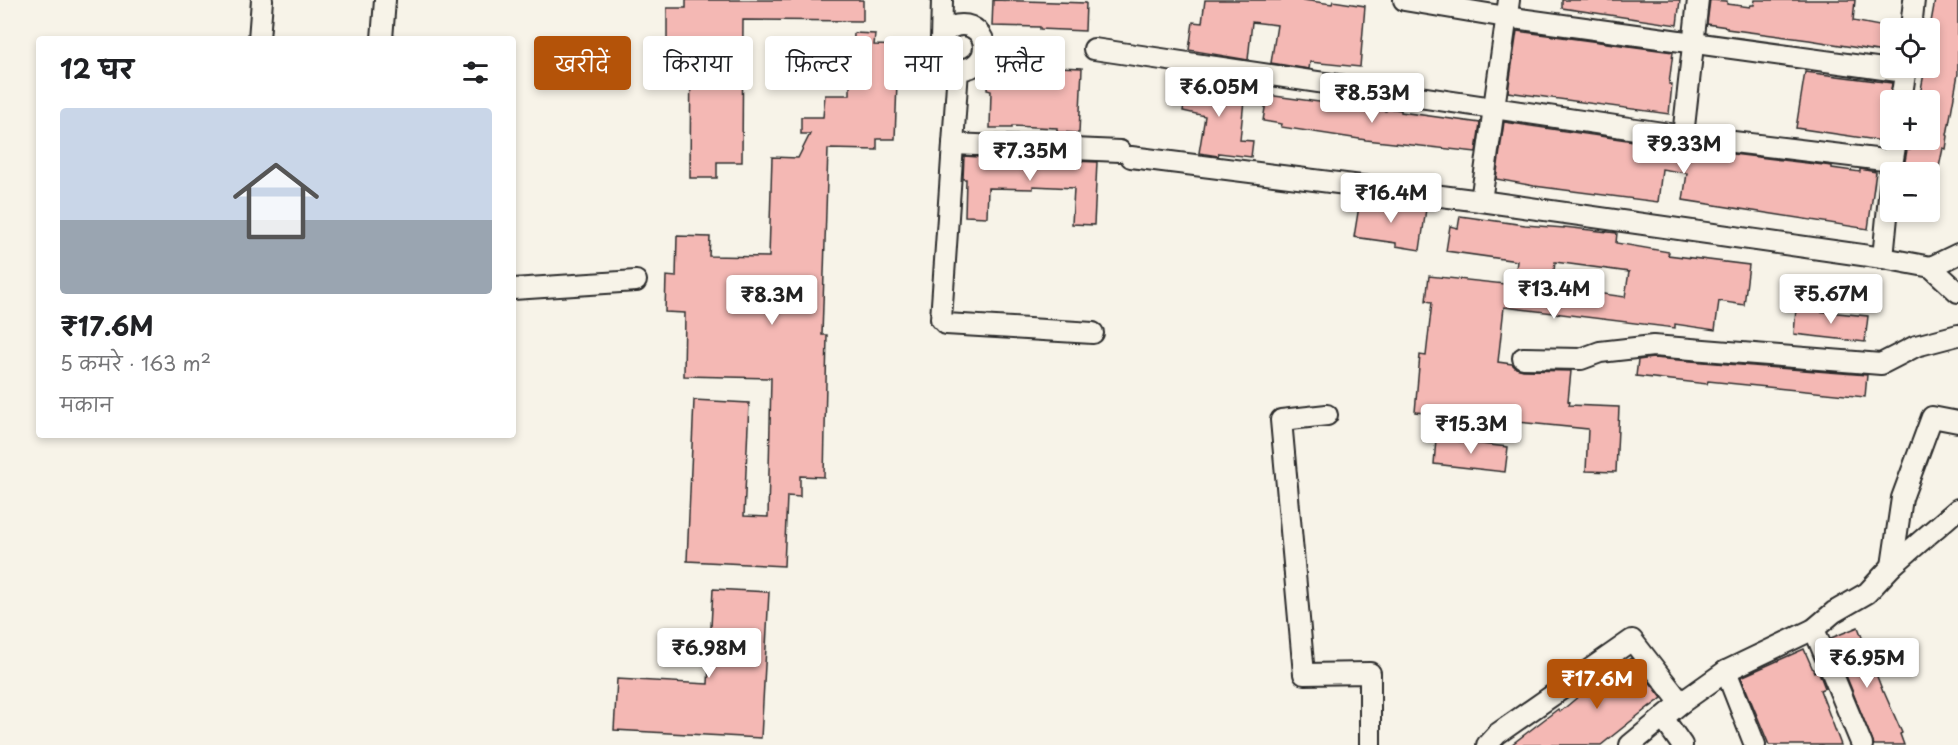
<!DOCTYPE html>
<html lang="hi">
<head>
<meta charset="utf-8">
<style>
	body { margin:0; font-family:"Playpen Sans","Playpen Sans Deva",sans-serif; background:#f2f2f2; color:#202124; height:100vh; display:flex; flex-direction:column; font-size:22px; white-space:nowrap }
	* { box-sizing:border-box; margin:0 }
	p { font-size:20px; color:#757577 }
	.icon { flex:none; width:33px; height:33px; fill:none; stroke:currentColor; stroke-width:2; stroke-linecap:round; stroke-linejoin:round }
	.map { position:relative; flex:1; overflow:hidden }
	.panel { position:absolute; left:36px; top:36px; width:480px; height:402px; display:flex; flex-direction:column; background:#fff; border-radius:6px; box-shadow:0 3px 9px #0003 }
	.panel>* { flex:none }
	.top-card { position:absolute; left:534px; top:36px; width:570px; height:54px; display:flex; gap:12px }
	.fabs { position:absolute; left:1880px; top:18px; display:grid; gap:12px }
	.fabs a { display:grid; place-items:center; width:60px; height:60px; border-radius:6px; background:#fff; box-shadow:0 3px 9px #0003; font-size:30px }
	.price { position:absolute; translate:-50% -51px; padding:0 14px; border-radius:6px; background:#fff; color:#222; font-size:20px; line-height:39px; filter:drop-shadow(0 2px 3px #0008) }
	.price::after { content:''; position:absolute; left:50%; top:36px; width:18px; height:14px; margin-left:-9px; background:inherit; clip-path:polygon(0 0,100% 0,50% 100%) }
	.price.active { background:#b45309; color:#fff }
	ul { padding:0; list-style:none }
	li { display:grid; align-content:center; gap:12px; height:318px; padding:0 24px }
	li span { display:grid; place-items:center; height:186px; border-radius:6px; color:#555 }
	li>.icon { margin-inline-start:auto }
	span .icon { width:108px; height:108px; fill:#fffc; stroke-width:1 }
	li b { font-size:26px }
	h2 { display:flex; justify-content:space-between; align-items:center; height:72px; padding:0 24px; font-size:26px }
	.chip { padding:0 21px; border-radius:6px; background:#fff; box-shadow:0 3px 9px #0003; font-size:21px; line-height:54px }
	.chip.active { background:#b45309; color:#fff }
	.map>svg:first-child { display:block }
	.building { fill:#f4b8b4; stroke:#2b2b2b; stroke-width:1.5; fill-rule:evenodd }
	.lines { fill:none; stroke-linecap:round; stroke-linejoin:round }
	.minor-casing { stroke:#2b2b2b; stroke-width:24 }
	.minor { stroke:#f7f3e8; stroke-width:20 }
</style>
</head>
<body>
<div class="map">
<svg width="1958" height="745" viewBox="0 0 1958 745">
	<rect width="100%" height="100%" fill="#f7f3e8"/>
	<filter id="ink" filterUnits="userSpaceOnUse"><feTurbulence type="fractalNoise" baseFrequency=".0167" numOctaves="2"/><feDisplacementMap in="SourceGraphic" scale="12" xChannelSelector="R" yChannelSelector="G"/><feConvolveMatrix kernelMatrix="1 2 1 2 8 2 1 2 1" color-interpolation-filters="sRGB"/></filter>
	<g filter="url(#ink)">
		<g class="building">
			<path d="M686,0h177v21l-120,-1 -1,142h-25v16h-27l1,-132h-24v-38h19z"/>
			<path d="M993,0l93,3 -1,28 -45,-2v-2l-48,-1z"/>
			<path d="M1205,0h98l29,4 1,-3 32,5 -5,61 -50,-5 -1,7 -38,-6 6,-38 -25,-3 -4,38 -59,-10 4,-28 9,1z"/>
			<path d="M1562,0h118l-3,25 -115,-17z"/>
			<path d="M1710,0l17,1v3l23,3 1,-2h3l1,-5h100l-2,21 37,7v25l-81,-13 -82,-11v-2l-20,-3z"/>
			<path d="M1935,0h23v74l-11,61 1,1 -2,13 -3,-1 -5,24h-35l4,-22h3l2,-10h17v-40h-10l6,-32h4v-35z"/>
			<path d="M1517,31l156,21 -4,32h3l-3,30 -161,-22z"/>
			<path d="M854,33l21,1 -1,11 30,1 -1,36h-6l-2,57h-18v11l-49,-1 -6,186h5l-3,142 -24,-1v21l-13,-1 -3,70 -97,-5 7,-161 55,3 -5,113 24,1 3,-139 -87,-2 1,-63 -20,-1 1,-36 10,1 1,-41 33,1 -1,19 60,1 3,-100 26,1 12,-24h-9v-17h22l2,-22h25v-32l3,-1z"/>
			<path d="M988,62l22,1v2l72,3 -3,65 -22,-1v-4l-45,-2v2h-22l1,-37 -4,-1z"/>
			<path d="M1805,72l87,11 -9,58 -87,-13z"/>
			<path d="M1188,80l57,10 -5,50 13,1 -2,16 -32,-4 -1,3 -19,-3 6,-37 -22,-5z"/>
			<path d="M1267,95l119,16 1,-3 14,2v2l79,11 -4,29 -110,-12 -85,-13 1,-3 -19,-3z"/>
			<path d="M1504,122l178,26 150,18v2l28,4v-3l16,3 -8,57 -185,-29 4,-27 -25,-4 -4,33 -124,-16 -38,-7z"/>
			<path d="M964,156l84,6v-2l49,2 -3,63 -22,-1 2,-36 -41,-2v3l-45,-1 -1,29 -22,-1 1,-37h-3z"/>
			<path d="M1360,200l66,9 -6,41 -24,-4v-3l-42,-6z"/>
			<path d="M1460,216l65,9 39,3v-1l53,6 -1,10 53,9 -1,3 81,10 -5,40 -25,-4 -4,29 -40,-6v4l-171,-21 -6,55 14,2 4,4 7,2 48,1 -3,30 2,1 -1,3 50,2 -3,65 -30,-1 2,-42 -173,-17 5,-57 6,1 6,-54 -6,-1 3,-25 85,9 3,-24 -71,-10 4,-25 8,2zM1555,262l74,10 -4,25 -73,-10z"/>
			<path d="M1796,309l72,7 -3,26 -71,-8z"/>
			<path d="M1653,358l214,17 -2,22 -157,-16 -1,3 -71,-8 2,-16z"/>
			<path d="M1436,439l72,8 -3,25 -71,-8z"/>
			<path d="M713,589l56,3 -8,146 -147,-8 3,-51 91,5z"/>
			<path d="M1858,627l25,65h1l18,41 -2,1 4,11h-30l-43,-107z"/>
			<path d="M1804,649l10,23 4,-2 7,18 -5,2 21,55h-72l-28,-68z"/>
			<path d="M1631,658l31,40 -12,9v-1l-49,39h-90l47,-36 2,3 26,-22 -2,-2z"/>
		</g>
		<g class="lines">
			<defs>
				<g id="minor">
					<path d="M1404,0l102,17 399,55"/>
					<circle cx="962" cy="47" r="22"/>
					<path d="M1911,28l3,-28"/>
					<path d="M259,39l3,-39"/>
					<path d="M382,39l3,-39"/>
					<path d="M941,41l1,-41"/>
					<path d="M1094,49l589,87 209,25"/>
					<path d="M958,69l-5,75 167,7"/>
					<path d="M1901,100l5,-32"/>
					<path d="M1683,136l15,-136"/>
					<path d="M953,144l-12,175 5,5 147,9"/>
					<path d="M1131,157l350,44 402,57 48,9 27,25"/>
					<path d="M1891,172l5,-32"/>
					<path d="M1481,201l28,-201"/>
					<path d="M1883,258l7,-72"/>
					<path d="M1931,267l27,-13"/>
					<path d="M513,289l123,-8"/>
					<path d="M1523,358l58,1 19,-7 53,-6 228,18 35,-18 42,-11"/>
					<path d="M1327,415l-46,5 23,254 66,-1v72"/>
					<path d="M1892,566l10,-68 30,-81 26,5"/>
					<path d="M1814,629l48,116"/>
					<path d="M1726,671l29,74"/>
					<path d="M1663,718l19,27"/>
					<path d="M1487,745l10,-11 135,-94 49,63"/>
					<path d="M1630,745l51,-42 45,-32 88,-42 20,-17 33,-19 25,-27 66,-57"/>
				</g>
			</defs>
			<use href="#minor" class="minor-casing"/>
			<use href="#minor" class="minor"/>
		</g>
	</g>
</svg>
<div class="fabs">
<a><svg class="icon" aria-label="locate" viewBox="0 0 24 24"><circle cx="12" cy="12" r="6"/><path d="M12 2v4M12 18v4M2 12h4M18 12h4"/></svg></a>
<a>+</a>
<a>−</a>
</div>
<b class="price" style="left:1219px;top:118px">₹6.05M</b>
<b class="price" style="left:1372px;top:124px">₹8.53M</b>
<b class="price" style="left:1684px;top:175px">₹9.33M</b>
<b class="price" style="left:1030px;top:182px">₹7.35M</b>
<b class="price" style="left:1391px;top:224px">₹16.4M</b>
<b class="price" style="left:1554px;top:320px">₹13.4M</b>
<b class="price" style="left:1831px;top:325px">₹5.67M</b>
<b class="price" style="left:772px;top:326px">₹8.3M</b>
<b class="price" style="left:1471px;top:455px">₹15.3M</b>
<b class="price" style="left:709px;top:679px">₹6.98M</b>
<b class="price" style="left:1867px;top:689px">₹6.95M</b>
<b class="price active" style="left:1597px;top:710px">₹17.6M</b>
<div class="top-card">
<a class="chip active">खरीदें</a>
<a class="chip">किराया</a>
<a class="chip">फ़िल्टर</a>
<a class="chip">नया</a>
<a class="chip">फ़्लैट</a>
</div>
<section class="panel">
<h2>12 घर<svg class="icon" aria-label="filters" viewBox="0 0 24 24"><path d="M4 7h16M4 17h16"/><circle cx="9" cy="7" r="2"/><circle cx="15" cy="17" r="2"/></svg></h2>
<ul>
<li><span style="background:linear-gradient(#c9d6e8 60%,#9aa5b1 0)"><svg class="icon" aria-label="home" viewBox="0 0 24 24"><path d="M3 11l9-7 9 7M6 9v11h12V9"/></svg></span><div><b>₹17.6M</b><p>5 कमरे · 163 m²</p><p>मकान</p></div></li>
</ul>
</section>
</div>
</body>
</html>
